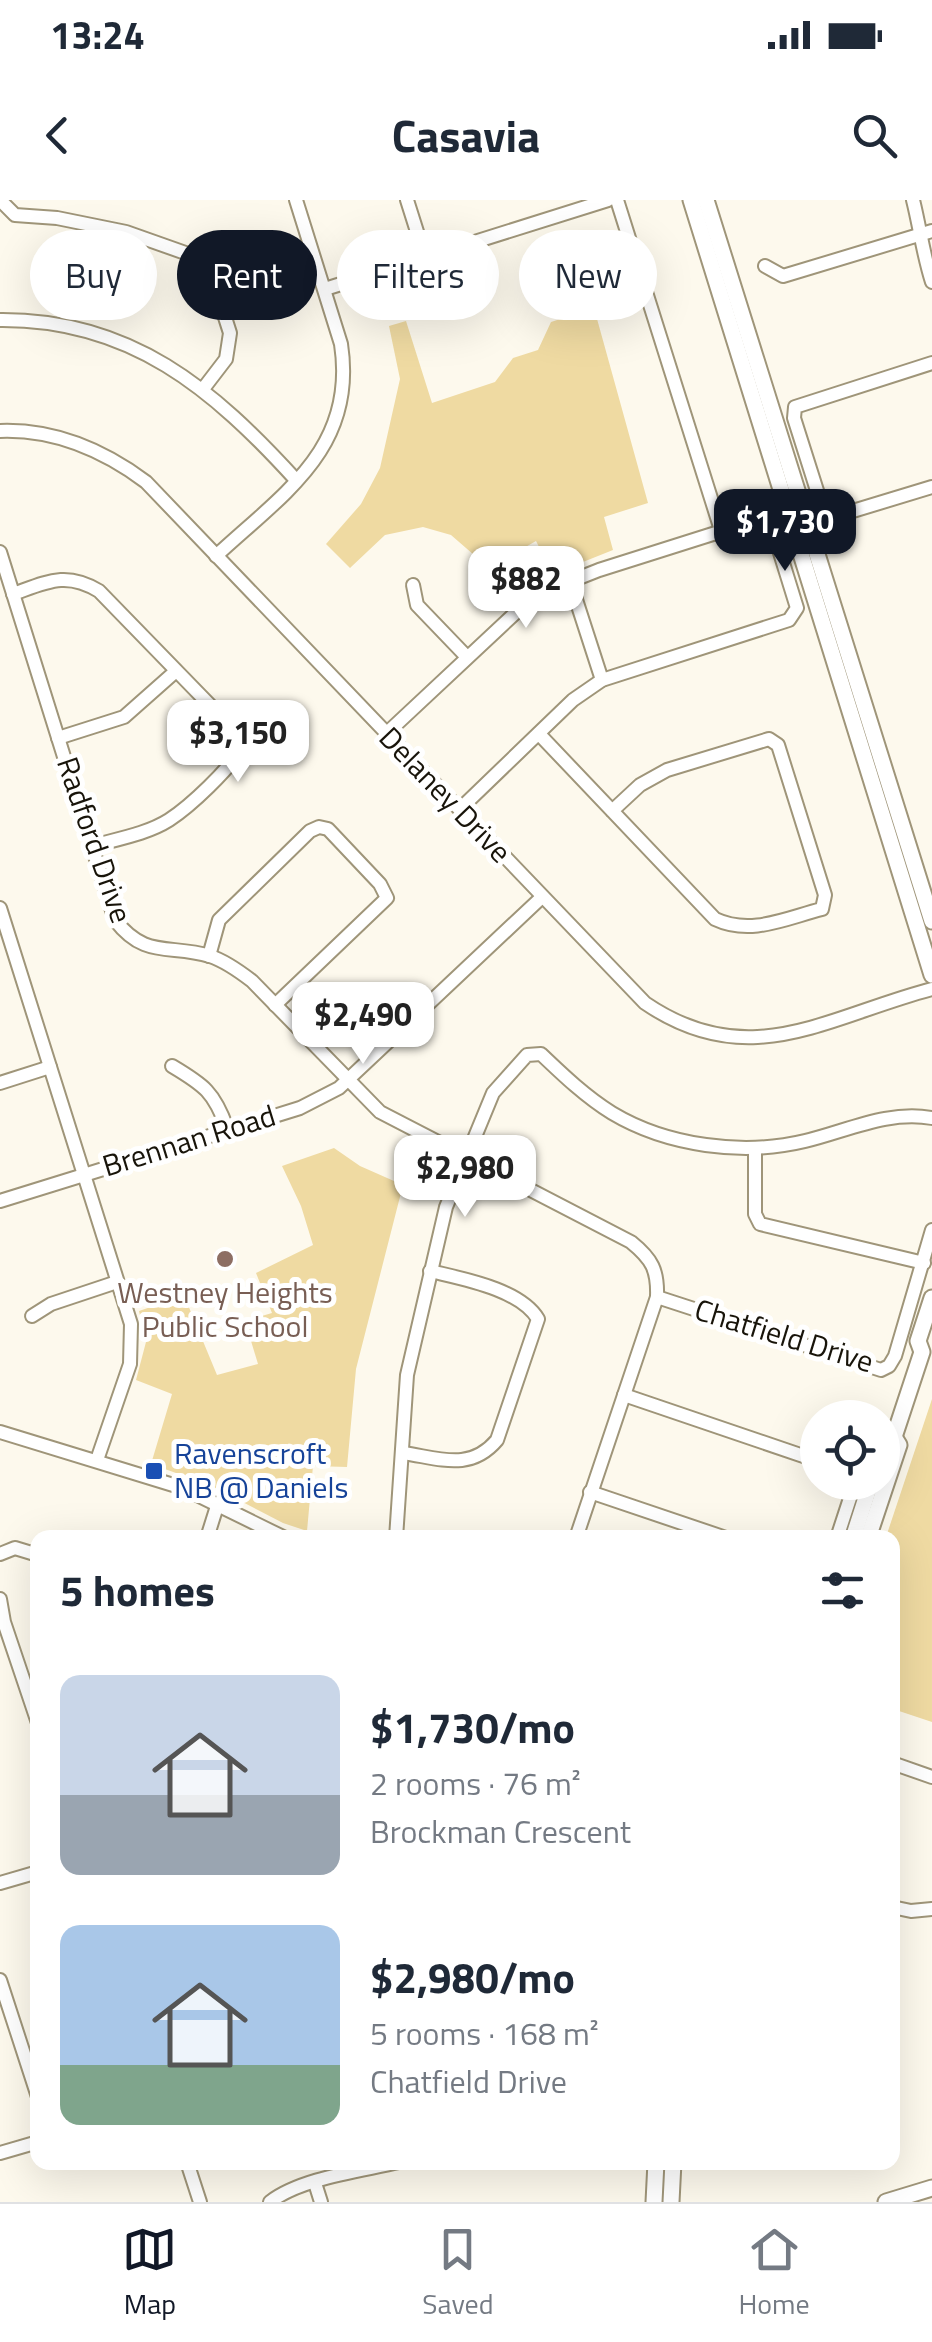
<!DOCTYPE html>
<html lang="en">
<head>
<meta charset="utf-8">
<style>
	body { margin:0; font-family:"Titillium Web",sans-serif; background:#f6f6f7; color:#1f2937; height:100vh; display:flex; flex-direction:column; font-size:38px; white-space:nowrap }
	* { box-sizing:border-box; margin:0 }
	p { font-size:32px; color:#747a83 }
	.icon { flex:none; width:55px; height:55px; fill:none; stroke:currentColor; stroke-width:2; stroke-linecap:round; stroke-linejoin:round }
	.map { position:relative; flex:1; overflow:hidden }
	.details { position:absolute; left:30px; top:1330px; width:870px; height:640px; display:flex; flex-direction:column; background:#fff; border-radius:20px; box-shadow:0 10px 40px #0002 }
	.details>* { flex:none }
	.guide { position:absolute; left:30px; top:30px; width:872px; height:90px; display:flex; gap:20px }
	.fabs { position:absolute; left:800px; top:1200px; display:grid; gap:20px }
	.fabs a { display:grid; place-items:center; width:100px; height:100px; border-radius:50%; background:#fff; box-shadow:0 10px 40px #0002; font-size:50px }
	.price { position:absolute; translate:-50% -85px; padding:0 22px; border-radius:20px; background:#fff; color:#222; font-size:32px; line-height:65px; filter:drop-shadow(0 2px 5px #0008) }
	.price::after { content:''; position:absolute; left:50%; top:60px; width:30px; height:22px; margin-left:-15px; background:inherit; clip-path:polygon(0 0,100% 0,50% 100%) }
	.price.on { background:#111827; color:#fff }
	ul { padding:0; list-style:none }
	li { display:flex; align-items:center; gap:30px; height:250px; padding:0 30px }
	li span { display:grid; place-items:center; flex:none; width:280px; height:200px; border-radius:20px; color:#555 }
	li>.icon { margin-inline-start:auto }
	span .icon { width:120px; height:120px; fill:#fffc; stroke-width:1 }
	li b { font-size:42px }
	h2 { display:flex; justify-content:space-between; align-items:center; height:120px; padding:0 30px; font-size:42px }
	.pill { padding:0 35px; border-radius:45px; background:#fff; box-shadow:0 10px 40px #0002; font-size:35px; line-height:90px }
	.pill.on { background:#111827; color:#fff }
	.status { display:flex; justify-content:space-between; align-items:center; height:70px; padding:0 50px; background:#fff; direction:ltr }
	.status svg { height:28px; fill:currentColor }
	header { display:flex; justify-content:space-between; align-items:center; height:130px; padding:0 30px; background:#fff; font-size:45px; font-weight:700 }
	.menu { display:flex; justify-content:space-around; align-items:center; height:140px; border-top:2px solid #e0e1e3; background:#fff; font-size:28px; color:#747a83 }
	.menu a { display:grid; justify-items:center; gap:5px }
	.menu .on { color:#111827 }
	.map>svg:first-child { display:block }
	.green { fill:#efdaa2 }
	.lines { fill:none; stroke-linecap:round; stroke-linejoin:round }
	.minor-casing { stroke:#9f9579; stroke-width:16 }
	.major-casing { stroke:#9f9579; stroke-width:19 }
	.minor { stroke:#fff; stroke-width:12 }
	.major { stroke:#fff; stroke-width:15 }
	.education-dot { fill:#8d6e63; stroke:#fff; stroke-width:4 }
	.transit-dot { fill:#1a4fb4; stroke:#fff; stroke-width:4 }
	.labels { text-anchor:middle; stroke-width:10; stroke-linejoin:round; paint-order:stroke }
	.street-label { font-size:30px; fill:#18140a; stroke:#fff }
	.education-label { font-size:30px; fill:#785e54; stroke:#fff }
	.transit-label { font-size:30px; fill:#164399; stroke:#fff; text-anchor:start }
</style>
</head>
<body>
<div class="status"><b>13:24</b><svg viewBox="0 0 49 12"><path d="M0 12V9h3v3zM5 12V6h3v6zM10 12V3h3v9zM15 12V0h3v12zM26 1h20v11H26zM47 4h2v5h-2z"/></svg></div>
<header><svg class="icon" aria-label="back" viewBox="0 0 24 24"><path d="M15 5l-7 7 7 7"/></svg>Casavia<svg class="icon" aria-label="search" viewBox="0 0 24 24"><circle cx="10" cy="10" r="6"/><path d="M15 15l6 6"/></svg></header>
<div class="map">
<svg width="932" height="2002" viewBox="0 0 932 2002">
	<rect width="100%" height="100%" fill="#fdf9ed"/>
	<g class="green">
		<path d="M594,108l54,195 -44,14 9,33 -60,24 -17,-33 -47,27 -38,-33 -28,-8 -38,8 -35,33 -24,-24 35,-40 19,-36 20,-89 -11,-53 17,-5 26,82 63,-21 18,-24 25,-8 13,-28z"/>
		<path d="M334,948l26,18 43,19 -47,184 -9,98 -34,-1 -6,65 -24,-8 -71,-37 -61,-22 21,-70 -36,-14 10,-38 -7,-31 38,-13 11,7 29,70 41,-11 -13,-43 27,-8 -16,-40 57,-28 -12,-39 -19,-40z"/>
		<path d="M932,1199v323l-39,-13 -1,-171 -6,-1z"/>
	</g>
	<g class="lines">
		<defs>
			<g id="minor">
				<path d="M0,0l15,15 42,3 69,14 65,23 17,9 22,69 -4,26 -23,30"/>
				<path d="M407,0l18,57"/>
				<path d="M617,0l104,330"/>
				<path d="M913,0c7,28 10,54 19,82"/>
				<path d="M765,66l18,10 149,-45"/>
				<path d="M325,89l283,-89"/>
				<path d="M0,120c131,-1 213,69 296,160"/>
				<path d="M0,231c55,-2 103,19 146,51l499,521c104,71 181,14 287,-14"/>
				<path d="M826,319l-32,-101 1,-11 137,-44"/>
				<path d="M800,327l132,-40"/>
				<path d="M0,352l115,368c30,39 54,24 95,36 15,5 29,15 42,25l128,131 251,130c21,17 27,28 26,55l-81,241"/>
				<path d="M216,356c68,-63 141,-108 125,-212l-45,-144"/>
				<path d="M570,381l32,99"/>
				<path d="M413,385l4,20 49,51"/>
				<path d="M13,394c34,-12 53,-23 86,-3l139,143 5,13c-15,23 -51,58 -74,73 -22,14 -52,19 -77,26"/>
				<path d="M387,533l138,-129 31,-17 43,-17 158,-50 15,7 25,81 -8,12 -187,60 -29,20 -113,109"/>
				<path d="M539,534l176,185c36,17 71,-1 107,-10l3,-14 -47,-150 -9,-6 -102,31 -27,15 -28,26"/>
				<path d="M58,538l66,-21 52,-46"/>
				<path d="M0,708l131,416 -1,40 -33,96"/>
				<path d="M209,756l10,-36 91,-89 9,-4 9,2 52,55 7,14 -112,107"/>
				<path d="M172,866c32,19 42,26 55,62"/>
				<path d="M0,883l50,-16"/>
				<path d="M755,948v66l5,10 164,39"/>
				<path d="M0,1001l300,-93 39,-20 203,-191"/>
				<path d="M657,1097l224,73 8,-4 6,-10 37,-126"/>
				<path d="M32,1116l19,-12 66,-22"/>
				<path d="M624,1195l194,66"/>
				<path d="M0,1232l183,56 102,50"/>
				<path d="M403,1253c36,5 67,19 94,-13l41,-121c-18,-30 -75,-40 -108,-48"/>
				<path d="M590,1292l136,46"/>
				<path d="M207,1338l11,-35"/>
				<path d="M396,1338l11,-163 39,-168 47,-114 34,-38 14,-1c22,21 45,43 71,59 55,33 131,43 193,28 42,-10 83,-31 127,-23"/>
				<path d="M837,1338l16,-49 -3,-7"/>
				<path d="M0,1354l15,-6 23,7"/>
				<path d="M0,1399l4,23 34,101"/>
				<path d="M892,1563l40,14"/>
				<path d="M0,1683l38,-11"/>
				<path d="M892,1707l19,4 21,-2"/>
				<path d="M0,1780l38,117"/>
				<path d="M0,1953l38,-11"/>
				<path d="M187,1962l13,40"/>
				<path d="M315,1983l6,19"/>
				<path d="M270,2002c31,-24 91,-31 129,-40"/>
			</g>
			<g id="major">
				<path d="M691,0l241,775"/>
				<path d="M706,0l226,721"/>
				<path d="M882,1248l12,-11 28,-85 -4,-11 14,-43"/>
				<path d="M853,1338l18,-56"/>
				<path d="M868,1338l31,-93 -5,-8"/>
				<path d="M654,2002l2,-40"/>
				<path d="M671,2002l2,-40"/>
				<path d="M886,2002l46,-14"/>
			</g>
		</defs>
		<use href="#minor" class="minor-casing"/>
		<use href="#major" class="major-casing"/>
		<use href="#minor" class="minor"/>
		<use href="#major" class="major"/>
	</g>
	<circle class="education-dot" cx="225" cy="1059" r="10"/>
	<rect class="transit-dot" x="144" y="1261" width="20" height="20" rx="5"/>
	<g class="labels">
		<g class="street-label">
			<text transform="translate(445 595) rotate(46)" y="10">Delaney Drive</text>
			<text transform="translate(94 640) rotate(71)" y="10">Radford Drive</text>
			<text transform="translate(189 941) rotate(-17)" y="10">Brennan Road</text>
			<text transform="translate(784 1136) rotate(17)" y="10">Chatfield Drive</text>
		</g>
		<g class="education-label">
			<text x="225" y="1103">Westney Heights<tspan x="225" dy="34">Public School</tspan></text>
		</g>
		<g class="transit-label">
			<text x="174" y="1264">Ravenscroft<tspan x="174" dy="34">NB @ Daniels</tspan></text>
		</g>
	</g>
</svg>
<div class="fabs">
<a><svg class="icon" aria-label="locate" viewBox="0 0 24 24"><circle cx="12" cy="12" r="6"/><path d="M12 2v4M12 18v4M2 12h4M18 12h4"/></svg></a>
</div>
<b class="price on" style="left:785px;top:374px">$1,730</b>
<b class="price" style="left:526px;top:431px">$882</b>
<b class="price" style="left:238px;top:585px">$3,150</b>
<b class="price" style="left:363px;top:867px">$2,490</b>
<b class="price" style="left:465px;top:1020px">$2,980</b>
<div class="guide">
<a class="pill">Buy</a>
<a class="pill on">Rent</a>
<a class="pill">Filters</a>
<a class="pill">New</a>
</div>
<section class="details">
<h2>5 homes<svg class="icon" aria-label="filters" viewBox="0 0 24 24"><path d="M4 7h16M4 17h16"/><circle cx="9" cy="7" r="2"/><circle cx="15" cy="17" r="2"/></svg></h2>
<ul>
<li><span style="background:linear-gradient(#c9d6e8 60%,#9aa5b1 0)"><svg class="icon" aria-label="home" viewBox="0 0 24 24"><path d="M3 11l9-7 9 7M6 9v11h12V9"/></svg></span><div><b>$1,730/mo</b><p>2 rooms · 76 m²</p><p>Brockman Crescent</p></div></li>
<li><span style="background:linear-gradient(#a9c7e8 70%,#7fa58c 0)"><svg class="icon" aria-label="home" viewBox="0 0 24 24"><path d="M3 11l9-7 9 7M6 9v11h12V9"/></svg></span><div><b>$2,980/mo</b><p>5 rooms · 168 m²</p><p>Chatfield Drive</p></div></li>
</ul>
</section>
</div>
<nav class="menu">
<a class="on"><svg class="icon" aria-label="map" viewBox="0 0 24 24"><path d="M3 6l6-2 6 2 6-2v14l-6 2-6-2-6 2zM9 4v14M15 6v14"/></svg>Map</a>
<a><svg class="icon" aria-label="saved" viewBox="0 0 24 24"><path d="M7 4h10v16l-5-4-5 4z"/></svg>Saved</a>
<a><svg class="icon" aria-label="home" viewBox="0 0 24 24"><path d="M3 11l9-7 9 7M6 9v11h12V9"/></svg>Home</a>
</nav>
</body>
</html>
